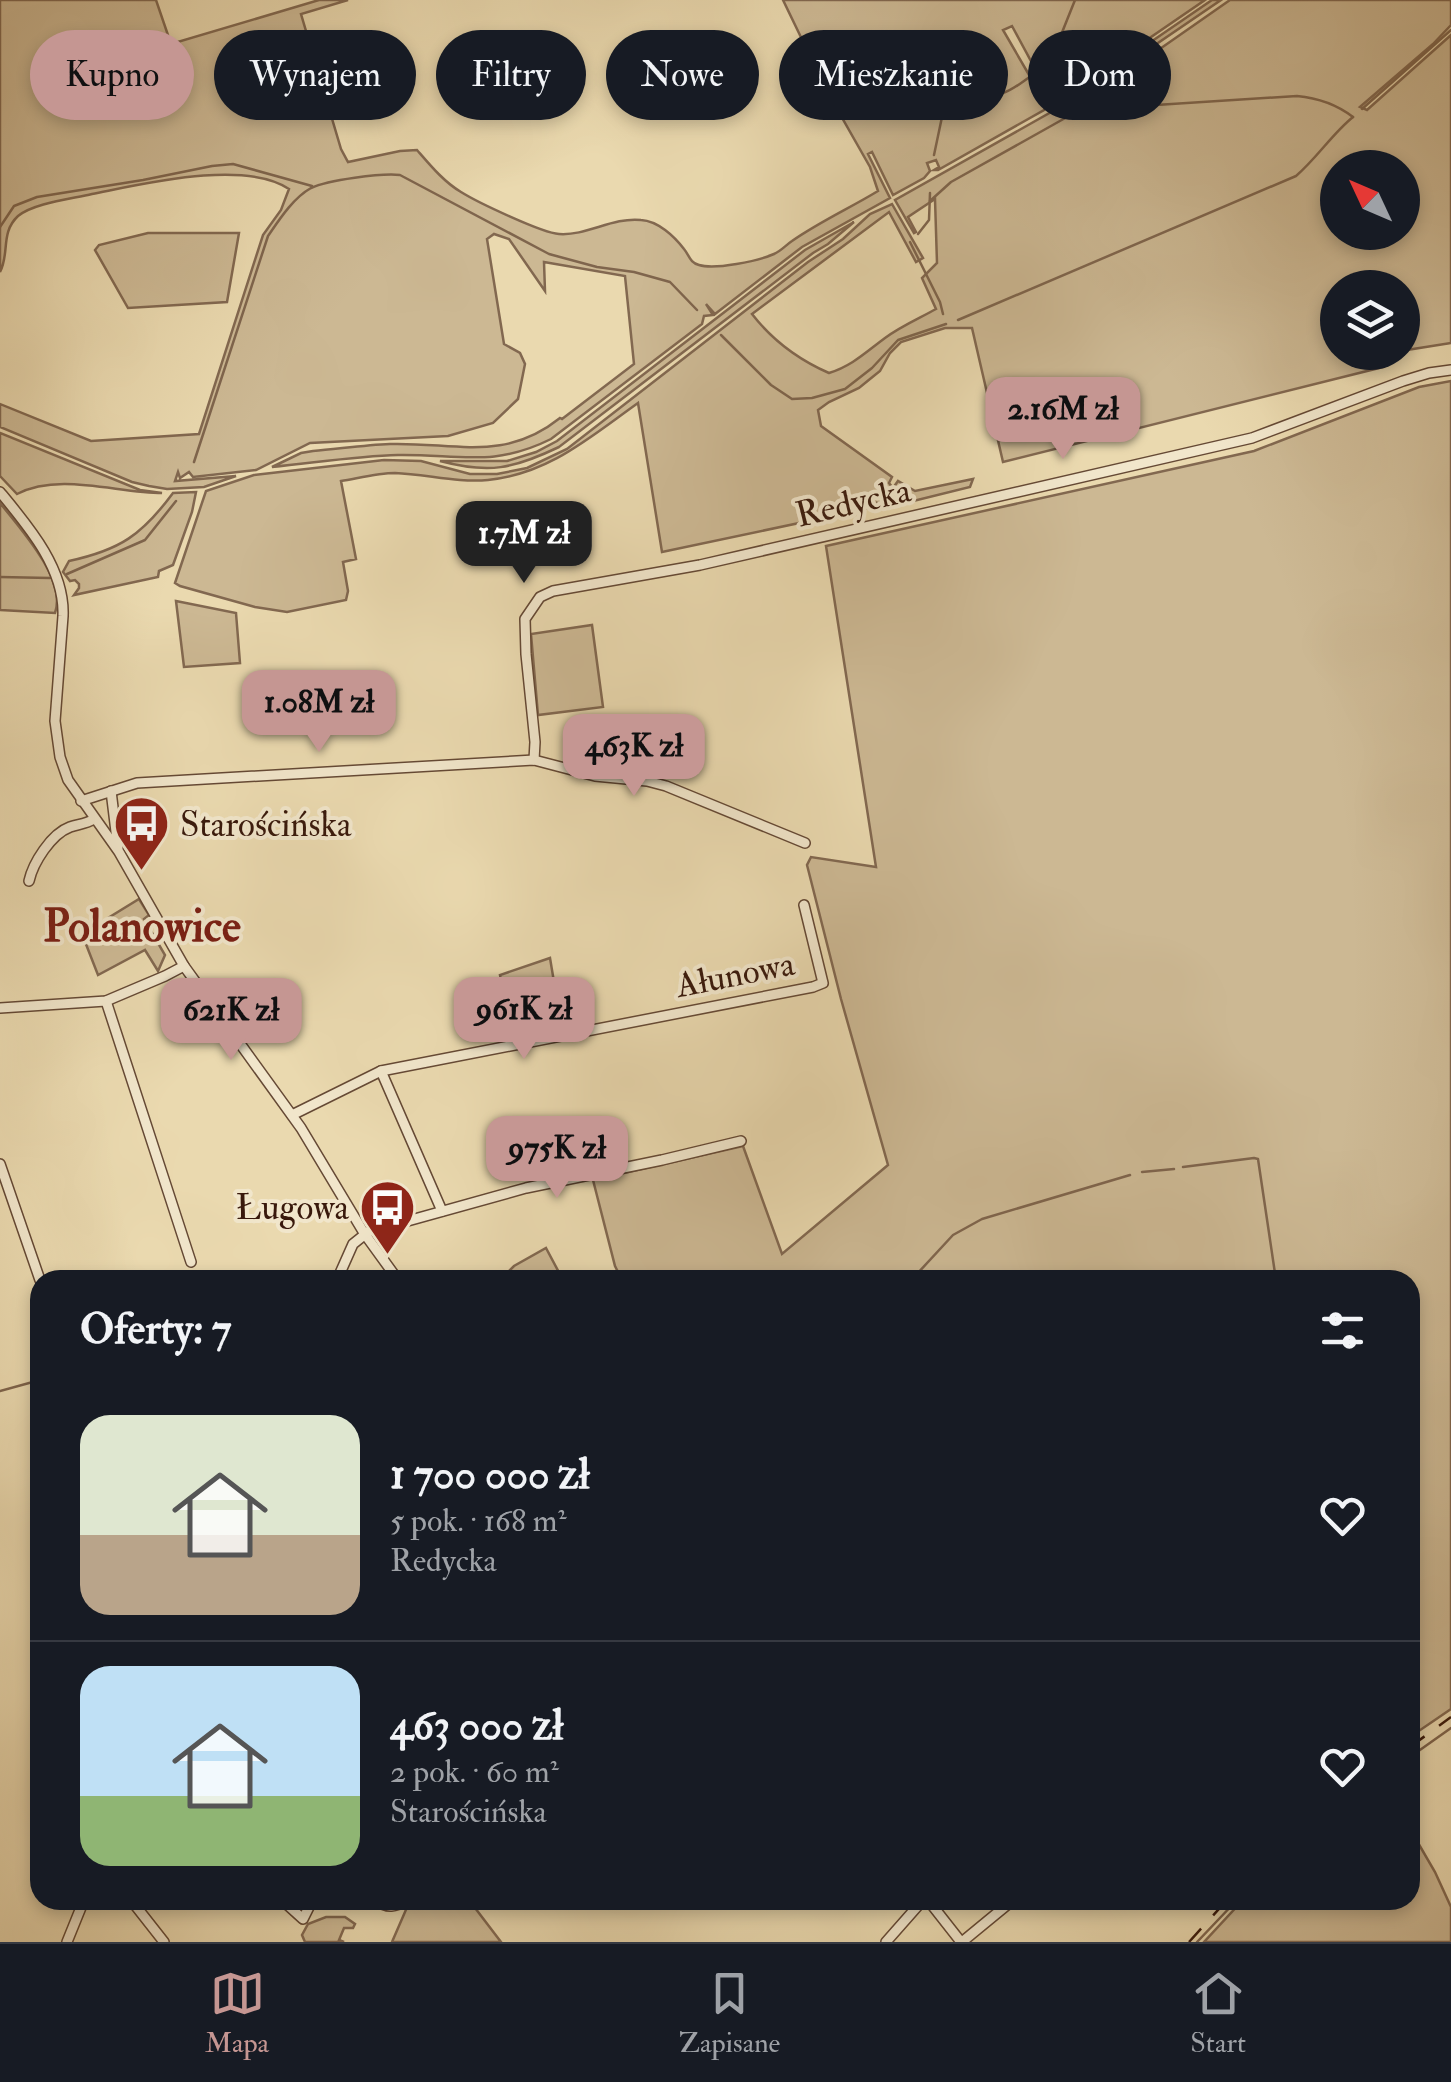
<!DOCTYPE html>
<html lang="pl">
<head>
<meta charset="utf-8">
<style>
	body { margin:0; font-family:"IM FELL Double Pica",serif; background:#242831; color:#f1f3f6; height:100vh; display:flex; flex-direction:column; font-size:38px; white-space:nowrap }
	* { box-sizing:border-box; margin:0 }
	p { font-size:32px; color:#9ea1a6 }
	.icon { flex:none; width:55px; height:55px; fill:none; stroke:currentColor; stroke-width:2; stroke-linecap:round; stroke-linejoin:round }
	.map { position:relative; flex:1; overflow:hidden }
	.details { position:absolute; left:30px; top:1270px; width:1390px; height:640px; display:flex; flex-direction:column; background:#171b24; border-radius:30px; box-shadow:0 5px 15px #0003 }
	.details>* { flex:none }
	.hud { position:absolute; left:30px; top:30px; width:1392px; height:90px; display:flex; gap:20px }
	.needle { width:65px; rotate:314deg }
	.controls { position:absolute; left:1320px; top:150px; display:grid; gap:20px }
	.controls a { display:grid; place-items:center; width:100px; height:100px; border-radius:50%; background:#171b24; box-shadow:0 5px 15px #0003; font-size:50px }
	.price { position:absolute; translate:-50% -85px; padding:0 22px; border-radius:20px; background:#c59692; color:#111; font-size:32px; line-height:65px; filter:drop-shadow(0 2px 5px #0008) }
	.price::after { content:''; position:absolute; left:50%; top:60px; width:30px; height:22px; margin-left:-15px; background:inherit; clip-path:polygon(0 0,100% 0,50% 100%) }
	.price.selected { background:#222; color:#fff }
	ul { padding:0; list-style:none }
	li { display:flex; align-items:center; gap:30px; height:250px; padding:0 50px }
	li+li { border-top:2px solid #363941 }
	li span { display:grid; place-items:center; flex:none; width:280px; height:200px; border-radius:30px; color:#555 }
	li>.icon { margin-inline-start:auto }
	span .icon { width:120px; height:120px; fill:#fffc; stroke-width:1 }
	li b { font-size:42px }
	h2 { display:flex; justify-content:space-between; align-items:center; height:120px; padding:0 50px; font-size:42px }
	.pill { padding:0 35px; border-radius:45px; background:#171b24; box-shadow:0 5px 15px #0003; font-size:35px; line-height:90px }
	.pill.selected { background:#c59692; color:#111 }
	.tab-bar { display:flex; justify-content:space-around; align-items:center; height:140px; border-top:2px solid #363941; background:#171b24; font-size:28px; color:#9ea1a6 }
	.tab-bar a { display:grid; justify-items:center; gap:5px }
	.tab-bar .selected { color:#c59692 }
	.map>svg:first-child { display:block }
	.green { fill:#ccb893; stroke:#826850; stroke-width:2.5; fill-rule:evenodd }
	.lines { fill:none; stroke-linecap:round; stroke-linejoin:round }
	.stream { stroke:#7f654d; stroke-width:2.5 }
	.minor-casing { stroke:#654935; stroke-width:12 }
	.minor { stroke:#f1e6cb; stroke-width:9 }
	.rail { stroke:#39190c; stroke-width:2.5; stroke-dasharray:18 18; stroke-linecap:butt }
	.labels { text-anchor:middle; stroke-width:8; stroke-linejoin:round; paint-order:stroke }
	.street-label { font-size:35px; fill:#39190c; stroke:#f1e6cb }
	.poi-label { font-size:35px; fill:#39190c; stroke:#f1e6cb; text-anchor:start }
	.district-label { font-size:45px; font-weight:bold; fill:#7a1f14; stroke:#f1e6cb }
</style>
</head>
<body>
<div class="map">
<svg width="1451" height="1942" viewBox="0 0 1451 1942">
	<rect width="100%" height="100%" fill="#ead9af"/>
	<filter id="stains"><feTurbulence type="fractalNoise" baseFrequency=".002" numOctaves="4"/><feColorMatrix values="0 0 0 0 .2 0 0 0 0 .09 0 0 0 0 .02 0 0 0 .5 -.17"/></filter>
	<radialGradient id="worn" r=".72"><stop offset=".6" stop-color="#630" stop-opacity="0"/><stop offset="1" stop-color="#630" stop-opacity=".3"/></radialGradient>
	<g class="green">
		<path d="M0,0h156l15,44 148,-44h29l-47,14 40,135 7,13 52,-11 17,-1c13,15 27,32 44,42 16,10 81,41 98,42 28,2 53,-17 82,-14 17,1 33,16 43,29 5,6 6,14 15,16 16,5 59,-4 75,-11 7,-3 12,-9 18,-13 27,-19 58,-33 86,-50l-8,-24 -38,-67 13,-3 -18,-23 -10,-18 -6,2 -28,-58h422l-143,98 -12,-5 -5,-6 -33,-61 -9,4 29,50 2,-1 15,23 -5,8 -106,60h-4l5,-3 -3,-7 -9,3 3,8 -6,7 -31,17 -21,-43 -4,2 22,44 -88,49 -87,67 -9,-10 7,11 -9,1 -2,8 -151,115c-58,29 -93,15 -153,16 -42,1 -84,8 -126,12l29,-14 12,-2c25,-2 51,-6 77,-7 64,-2 114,19 170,-26l2,1 72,-55 -9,-88 -81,-14 1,29 -36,-52 -15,-5 -7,5 17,105 16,9 5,11 -7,35 -25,24 -45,13 -138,7 -54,27 -63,7 -4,-5 -9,6 -2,-6 -3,9 61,-5 -32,11 -37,2 -18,-3 -17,-4 -132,-55v-23l91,37 108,-7 64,-199 18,-25 8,-21c-45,-30 -146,-5 -197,5 -21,5 -58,9 -74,22 -18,17 -8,37 -18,56z"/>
		<path d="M1212,0h9l-107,73 -7,9 1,7 -7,8 -32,1z"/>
		<path d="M1230,0h221v25l-18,19 -73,63 7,3 84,-75v308l-44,7 -24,17 -380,95 -31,-134h-27l-44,14 -11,11 -10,18 -10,8 -11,9 -30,14 -11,8 3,16 71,51 -3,6 4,5 5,-7 17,10 58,-12 -3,8 -89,22 1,-2 -5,-4 -2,4 -213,45 -24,-149c-48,34 -89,71 -150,77 -31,3 -62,-6 -93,-7 -17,0 -36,5 -54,8l15,78 -13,3 5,29 -2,9 -59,12 -32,-5 -75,-21 -5,-3 31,-92 48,-16 130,-15 37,1 49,13h27l30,-6 40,-19 241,-187 35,-23 27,-25 22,-10 31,54 -7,4 -27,-50 -137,102c21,27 45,45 77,59 23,-7 37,-21 56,-35 16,-12 35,-20 51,-29l-14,-31 15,-15 -2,-64 -27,18 8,15 -2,1 -19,-33 174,-98 83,-3v-9l-25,1 -1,5h-13l-2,-13zM1338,168h64v64h-64zM1338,288h64v64h-64z"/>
		<path d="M854,222l-26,22 -15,9 -254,194c-46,22 -70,27 -119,14h67l29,-9 21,-11 248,-191z"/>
		<path d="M148,233h91l-12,69 -99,6 -33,-58 4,-5z"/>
		<path d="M1451,381v1328l-41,28v-457h-788l-7,-14 -22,-86 150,-34 39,108 106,-89 -47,-166 -34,-134 4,-8 65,10 -50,-321 428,-95 165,-64z"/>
		<path d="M0,433l140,57 22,3c-45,0 -103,-21 -145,1l-17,-18z"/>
		<path d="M196,492l-4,20 -19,53 -14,6 -1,6 -84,18 5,-7v-4l-4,-4 -5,1 -7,-9 6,-11c51,-11 73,-26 104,-68z"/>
		<path d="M0,503c21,26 67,77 55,110l-55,-3z"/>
		<path d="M176,601l60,12 4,50 -56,4z"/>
		<path d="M592,625l11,82 -65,8 -7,-81z"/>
		<path d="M139,899l10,16 -5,4 21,36 -7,16 -13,-21 -47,25 -16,-41z"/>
		<path d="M550,958l12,72c-10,2 -30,9 -40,5 -16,-7 -19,-45 -22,-60z"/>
		<path d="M546,1248l17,32h-63l14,-14z"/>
		<path d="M1410,1829l25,43 16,35v35h-247l39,-42h167z"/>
		<path d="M416,1900h53l32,42h-109l16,-37z"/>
		<path d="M326,1917h19l10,7 -2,4h-9l-5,12 5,2h-39l-3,-7 6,-11z"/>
	</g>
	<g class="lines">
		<g class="stream">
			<path d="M1038,69l23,-34 14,-35"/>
			<path d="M1362,109l89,-79"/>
			<path d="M934,155l8,-38c18,-17 39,-18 61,-24 10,-3 19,-11 28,-17"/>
			<path d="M930,201l21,-19 116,-65 27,-8 203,-13c22,2 39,8 56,21"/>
			<path d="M0,227l14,-21 23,-9 106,-17 69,-14 21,-2 79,22"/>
			<path d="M918,234l11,-14 1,-27"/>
			<path d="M910,242l30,60 3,12"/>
			<path d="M958,320l338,-144c21,-18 36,-42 57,-59"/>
			<path d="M721,335l50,50 21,14 20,-1 33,-9 27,-21 26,-28 48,-16"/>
			<path d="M194,462l74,-226c11,-16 25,-38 43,-48 17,-8 70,-15 89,-13l149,79 48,13 37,5 36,10 27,28"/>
			<path d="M67,574l78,-34 31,-39"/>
			<path d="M0,577l50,1"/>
			<path d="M1183,1167l71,-9 4,1 18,121"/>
			<path d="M1142,1172l32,-3"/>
			<path d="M904,1280l12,-5 37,-40 29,-16 148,-44"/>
			<path d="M0,1391l40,-11"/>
			<path d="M1410,1757l41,-29"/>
			<path d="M1197,1942l40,-42"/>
		</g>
		<defs>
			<g id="minor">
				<path d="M0,492c29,35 65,77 63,124l-8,105 5,36 8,23 51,72 65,114 117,162 63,105 34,47"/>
				<path d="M534,760l1,-18 -9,-88 -1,-35 15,-22 13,-6 147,-26 552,-127 151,-57 26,-8 22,-3"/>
				<path d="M111,791l7,57"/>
				<path d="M81,801l56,-18 397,-23 61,16 52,5 19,5 139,57"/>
				<path d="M29,881c4,-18 22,-47 41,-54 9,-3 16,-3 24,-8"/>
				<path d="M106,1001l85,261"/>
				<path d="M0,1008l106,-7 59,-25 19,-10"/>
				<path d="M381,1071l61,140"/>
				<path d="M292,1115l89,-44 432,-84 10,-4 -19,-78"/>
				<path d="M0,1164l40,116"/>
				<path d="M337,1280l16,-36 15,-12 158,-44 136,-28 79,-19"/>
				<path d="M131,1900l33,42"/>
				<path d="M282,1900l21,19 6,-12"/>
				<path d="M376,1900c11,9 20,7 31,0"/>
				<path d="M928,1900l33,42"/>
				<path d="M67,1942l17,-42"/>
				<path d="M886,1942l37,-42"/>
				<path d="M962,1942l51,-42"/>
			</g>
		</defs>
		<use href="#minor" class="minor-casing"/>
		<use href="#minor" class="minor"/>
		<g class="rail">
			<path d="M1410,1747l41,-30"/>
			<path d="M1189,1942l38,-42"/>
		</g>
	</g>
	<defs>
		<symbol id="bus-pin" viewBox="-11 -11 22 30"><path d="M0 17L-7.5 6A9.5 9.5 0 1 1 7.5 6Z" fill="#8f2418" stroke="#f1e6cb"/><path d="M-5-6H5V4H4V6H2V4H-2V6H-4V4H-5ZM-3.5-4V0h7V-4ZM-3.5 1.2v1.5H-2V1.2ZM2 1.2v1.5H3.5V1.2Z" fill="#fff"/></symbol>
	</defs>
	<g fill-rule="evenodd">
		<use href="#bus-pin" x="110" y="792" width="63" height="86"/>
		<use href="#bus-pin" x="356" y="1176" width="63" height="86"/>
	</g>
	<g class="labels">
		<g class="street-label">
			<text transform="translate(853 502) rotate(-13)" y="12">Redycka</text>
			<text transform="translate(735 974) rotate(-11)" y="12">Ałunowa</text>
		</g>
		<g class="poi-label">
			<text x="180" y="836">Starościńska</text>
			<text x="349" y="1219" text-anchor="end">Ługowa</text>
		</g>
		<g class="district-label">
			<text x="142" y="941">Polanowice</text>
		</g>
	</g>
	<rect width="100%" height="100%" filter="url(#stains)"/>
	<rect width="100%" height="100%" fill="url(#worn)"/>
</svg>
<div class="controls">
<a><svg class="needle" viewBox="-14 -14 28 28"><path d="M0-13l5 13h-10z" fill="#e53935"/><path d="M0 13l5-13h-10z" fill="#9ea1a6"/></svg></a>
<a><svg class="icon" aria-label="layers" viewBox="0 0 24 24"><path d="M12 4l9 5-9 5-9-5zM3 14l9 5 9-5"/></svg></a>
</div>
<b class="price" style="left:1063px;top:462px">2.16M zł</b>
<b class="price selected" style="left:524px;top:586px">1.7M zł</b>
<b class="price" style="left:319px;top:755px">1.08M zł</b>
<b class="price" style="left:634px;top:799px">463K zł</b>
<b class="price" style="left:524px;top:1062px">961K zł</b>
<b class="price" style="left:231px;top:1063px">621K zł</b>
<b class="price" style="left:557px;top:1201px">975K zł</b>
<div class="hud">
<a class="pill selected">Kupno</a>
<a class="pill">Wynajem</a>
<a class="pill">Filtry</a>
<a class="pill">Nowe</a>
<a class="pill">Mieszkanie</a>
<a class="pill">Dom</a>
</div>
<section class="details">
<h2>Oferty: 7<svg class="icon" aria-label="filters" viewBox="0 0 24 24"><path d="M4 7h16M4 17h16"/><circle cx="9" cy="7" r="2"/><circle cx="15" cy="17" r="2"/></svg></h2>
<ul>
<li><span style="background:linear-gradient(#dfe7d0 60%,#b9a48a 0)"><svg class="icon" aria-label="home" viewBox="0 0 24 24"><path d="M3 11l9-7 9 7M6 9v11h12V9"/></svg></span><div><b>1 700 000 zł</b><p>5 pok. · 168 m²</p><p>Redycka</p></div><svg class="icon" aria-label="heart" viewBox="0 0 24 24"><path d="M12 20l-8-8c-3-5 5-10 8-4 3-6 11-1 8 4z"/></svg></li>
<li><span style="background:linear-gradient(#bfe0f5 65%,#8fb573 0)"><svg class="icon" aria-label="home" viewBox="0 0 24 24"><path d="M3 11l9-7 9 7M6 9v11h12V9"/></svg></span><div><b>463 000 zł</b><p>2 pok. · 60 m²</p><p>Starościńska</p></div><svg class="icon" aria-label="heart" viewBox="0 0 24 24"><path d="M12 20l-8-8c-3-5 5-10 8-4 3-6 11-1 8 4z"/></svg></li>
</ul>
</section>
</div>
<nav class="tab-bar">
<a class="selected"><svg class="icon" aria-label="map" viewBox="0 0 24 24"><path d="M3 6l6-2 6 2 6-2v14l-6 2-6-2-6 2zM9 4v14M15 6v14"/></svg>Mapa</a>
<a><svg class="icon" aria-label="saved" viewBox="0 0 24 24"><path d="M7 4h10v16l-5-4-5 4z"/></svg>Zapisane</a>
<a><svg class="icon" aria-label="home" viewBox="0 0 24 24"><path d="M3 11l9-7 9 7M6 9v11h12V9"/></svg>Start</a>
</nav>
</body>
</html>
